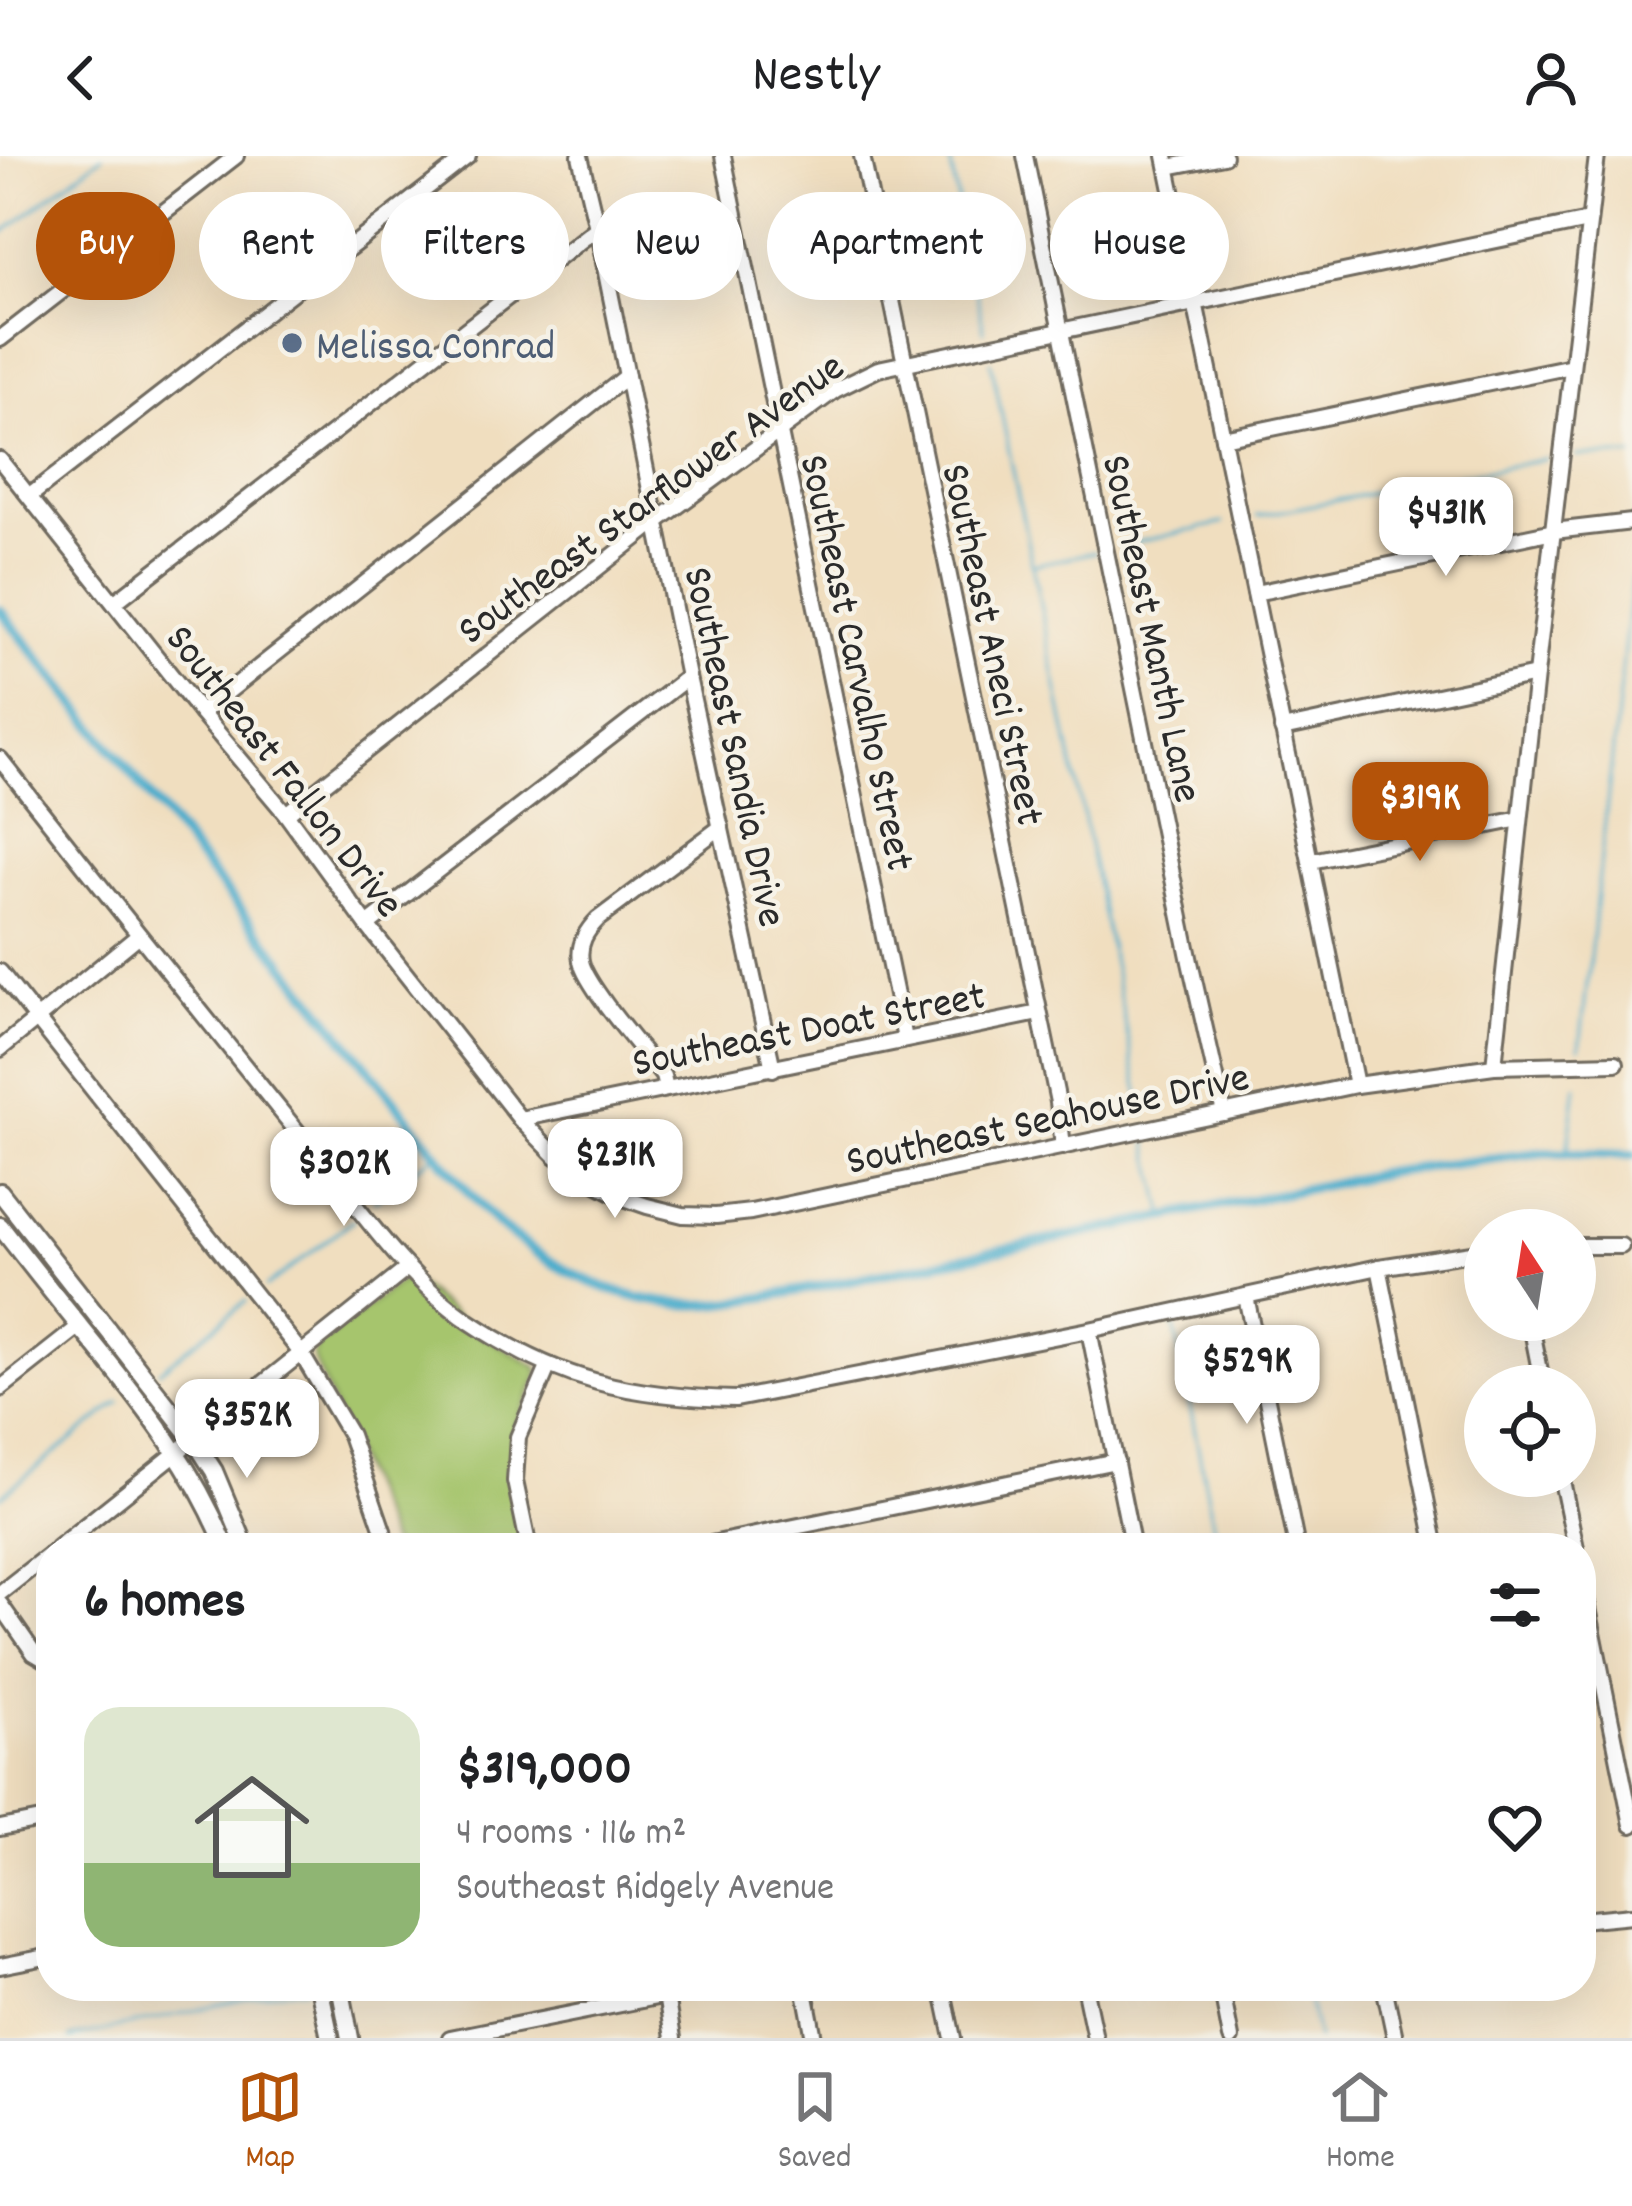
<!DOCTYPE html>
<html lang="en">
<head>
<meta charset="utf-8">
<style>
	body { margin:0; font-family:Dekko,sans-serif; background:#f2f2f2; color:#202124; height:100vh; display:flex; flex-direction:column; font-size:45px; white-space:nowrap }
	* { box-sizing:border-box; margin:0 }
	p { font-size:39px; color:#757577 }
	.icon { flex:none; width:66px; height:66px; fill:none; stroke:currentColor; stroke-width:2; stroke-linecap:round; stroke-linejoin:round }
	.map { position:relative; flex:1; overflow:hidden }
	.drawer { position:absolute; left:36px; top:1377px; width:1560px; height:468px; display:flex; flex-direction:column; background:#fff; border-radius:48px; box-shadow:0 12px 48px #0002 }
	.drawer>* { flex:none }
	.guide { position:absolute; left:36px; top:36px; width:1560px; height:108px; display:flex; gap:24px }
	.needle { width:78px; rotate:348deg }
	.controls { position:absolute; left:1464px; top:1053px; display:grid; gap:24px }
	.controls a { display:grid; place-items:center; width:132px; height:132px; border-radius:50%; background:#fff; box-shadow:0 12px 48px #0002; font-size:60px }
	.price { position:absolute; translate:-50% -102px; padding:0 27px; border-radius:24px; background:#fff; color:#222; font-size:39px; line-height:78px; filter:drop-shadow(0 3px 6px #0008) }
	.price::after { content:''; position:absolute; left:50%; top:72px; width:36px; height:27px; margin-left:-18px; background:inherit; clip-path:polygon(0 0,100% 0,50% 100%) }
	.price.active { background:#b45309; color:#fff }
	ul { padding:0; list-style:none }
	li { display:flex; align-items:center; gap:36px; height:300px; padding:0 48px }
	li+li { border-top:3px solid #e0e0e0 }
	li span { display:grid; place-items:center; flex:none; width:336px; height:240px; border-radius:36px; color:#555 }
	li>.icon { margin-inline-start:auto }
	span .icon { width:144px; height:144px; fill:#fffc; stroke-width:1 }
	li b { font-size:51px }
	h2 { display:flex; justify-content:space-between; align-items:center; height:144px; padding:0 48px; font-size:51px }
	.tag { padding:0 42px; border-radius:54px; background:#fff; box-shadow:0 12px 48px #0002; font-size:42px; line-height:108px }
	.tag.active { background:#b45309; color:#fff }
	header { display:flex; justify-content:space-between; align-items:center; height:156px; padding:0 48px; background:#fff; font-size:54px; font-weight:600 }
	.dock { display:flex; justify-content:space-around; align-items:center; height:168px; border-top:3px solid #e0e0e0; background:#fff; font-size:33px; color:#757577 }
	.dock a { display:grid; justify-items:center; gap:6px }
	.dock .active { color:#b45309 }
	.map>svg:first-child { display:block }
	.park { fill:#a6c56d; stroke:#68784c; stroke-width:3 }
	.lines { fill:none; stroke-linecap:round; stroke-linejoin:round }
	.stream { stroke:#4dadcc; stroke-width:3 }
	.canal { stroke:#4dadcc; stroke-width:10 }
	.minor-casing { stroke:#706a5f; stroke-width:20 }
	.major-casing { stroke:#706a5f; stroke-width:22 }
	.minor { stroke:#fff; stroke-width:14 }
	.major { stroke:#fff; stroke-width:16 }
	.service-dot { fill:#5c6f8a; stroke:#f7f3e8; stroke-width:4.5 }
	.labels { text-anchor:middle; stroke-width:9; stroke-linejoin:round; paint-order:stroke }
	.service-label { font-size:42px; fill:#4e5e75; stroke:#f7f3e8; text-anchor:start }
	.street-label { font-size:42px; fill:#2b2b2b; stroke:#f7f3e8 }
</style>
</head>
<body>
<header><svg class="icon" aria-label="back" viewBox="0 0 24 24"><path d="M15 5l-7 7 7 7"/></svg>Nestly<svg class="icon" aria-label="person" viewBox="0 0 24 24"><circle cx="12" cy="8" r="4"/><path d="M4 21q1-7 8-7t8 7"/></svg></header>
<div class="map">
<svg width="1632" height="1882" viewBox="0 0 1632 1882">
	<rect width="100%" height="100%" fill="#f7f3e8"/>
	<filter id="ink" filterUnits="userSpaceOnUse"><feTurbulence type="fractalNoise" baseFrequency=".00833" numOctaves="2"/><feDisplacementMap in="SourceGraphic" scale="24" xChannelSelector="R" yChannelSelector="G"/><feConvolveMatrix kernelMatrix="1 2 1 2 8 2 1 2 1" color-interpolation-filters="sRGB"/></filter>
	<filter id="wash" filterUnits="userSpaceOnUse"><feTurbulence type="fractalNoise" baseFrequency=".004" numOctaves="4" result="noise"/><feDisplacementMap in="SourceGraphic" scale="48" xChannelSelector="R" yChannelSelector="G"/><feGaussianBlur stdDeviation="2.7" result="paint"/><feColorMatrix in="noise" values="0 0 0 0 0 0 0 0 0 0 0 0 0 0 0 0 0 1.4 0 .05"/><feComposite in="paint" operator="in"/></filter>
	<g filter="url(#wash)">
		<rect width="100%" height="100%" fill="#f0debf"/>
		<path class="park" d="M406,1124l7,1 60,49 64,37 2,8 -3,8 -18,38 -6,20 14,107h-133l-80,-191 3,-10 83,-65z"/>
		<g class="lines">
			<g class="stream">
				<path d="M949,0l35,175"/>
				<path d="M0,79l102,-79"/>
				<path d="M991,206l153,754"/>
				<path d="M1577,300h55"/>
				<path d="M1257,360l289,-57"/>
				<path d="M1119,390l104,-23"/>
				<path d="M1033,409l62,-13"/>
				<path d="M1580,891l52,-469"/>
				<path d="M1148,986l17,75"/>
				<path d="M1567,998l9,-68"/>
				<path d="M375,1044l61,-47"/>
				<path d="M266,1131l87,-67"/>
				<path d="M1174,1170l44,222"/>
				<path d="M159,1215l87,-70"/>
				<path d="M0,1341l119,-95"/>
				<path d="M1306,1830l11,52"/>
				<path d="M70,1882l204,-45 33,-4"/>
			</g>
			<path class="canal" d="M0,454l448,558c18,20 35,44 56,61 59,48 134,81 212,75 30,-3 61,-9 91,-15l582,-117 148,-19 95,2"/>
		</g>
	</g>
	<g filter="url(#ink)">
		<g class="lines">
			<defs>
				<g id="minor">
					<path d="M580,0l17,72 91,449 85,392"/>
					<path d="M723,0l182,883"/>
					<path d="M862,0l196,946 5,45"/>
					<path d="M1025,0l165,806 34,151"/>
					<path d="M1165,0l191,929"/>
					<path d="M1168,11l56,-11"/>
					<path d="M0,183l236,-183"/>
					<path d="M1223,282l349,-72"/>
					<path d="M0,304l201,253 85,101 81,111 153,194 36,37 41,28 27,14 23,8 36,9 33,1 35,-4 605,-127 138,-19 122,-3"/>
					<path d="M31,339l437,-339"/>
					<path d="M1255,437l299,-62 78,-9"/>
					<path d="M115,446l482,-374"/>
					<path d="M201,557l426,-337"/>
					<path d="M1282,573l254,-54"/>
					<path d="M0,603c99,126 199,251 300,376 50,61 105,144 170,187 88,59 162,75 266,77l353,-69 290,-63 106,-16"/>
					<path d="M286,658l370,-292 179,-132 43,-21 710,-148"/>
					<path d="M1311,705l209,-42"/>
					<path d="M367,769l321,-248"/>
					<path d="M0,816l301,381 49,82 39,113"/>
					<path d="M0,893l138,-113"/>
					<path d="M1494,910l42,-391 61,-519"/>
					<path d="M666,932l-3,-12c-18,-23 -78,-91 -82,-115 -3,-17 5,-30 17,-42l123,-92"/>
					<path d="M520,963l519,-106"/>
					<path d="M1575,1090h46"/>
					<path d="M1379,1111l57,281"/>
					<path d="M1246,1140l51,252"/>
					<path d="M1530,1164l13,66"/>
					<path d="M1089,1174l44,218"/>
					<path d="M0,1233l80,-63"/>
					<path d="M1561,1320l15,72"/>
					<path d="M57,1392l351,-280"/>
					<path d="M529,1392l-14,-67 3,-44 30,-70"/>
					<path d="M692,1392l424,-87"/>
					<path d="M1581,1417l51,252"/>
					<path d="M0,1437l51,-40"/>
					<path d="M0,1448l34,49 17,10"/>
					<path d="M0,1672l51,-10"/>
					<path d="M1581,1764l51,-5"/>
					<path d="M0,1810l51,-10"/>
					<path d="M804,1830l10,52"/>
					<path d="M942,1830l11,52"/>
					<path d="M1084,1830l11,52"/>
					<path d="M1221,1830l10,52"/>
					<path d="M1384,1830l11,52"/>
					<path d="M666,1839l7,43"/>
					<path d="M450,1882l262,-52"/>
				</g>
				<g id="major">
					<path d="M0,1036l194,248 20,31 32,77"/>
					<path d="M0,1070c31,40 62,79 94,118 52,64 101,126 132,204"/>
					<path d="M319,1830l11,52"/>
					<path d="M340,1830l10,52"/>
				</g>
			</defs>
			<use href="#minor" class="minor-casing"/>
			<use href="#major" class="major-casing"/>
			<use href="#minor" class="minor"/>
			<use href="#major" class="major"/>
		</g>
	</g>
	<circle class="service-dot" cx="292" cy="187" r="12"/>
	<g class="labels">
		<g class="service-label">
			<text x="316" y="202">Melissa Conrad</text>
		</g>
		<g class="street-label">
			<text transform="translate(649 340) rotate(-36)" y="15">Southeast Starflower Avenue</text>
			<text transform="translate(1155 472) rotate(78)" y="15">Southeast Manth Lane</text>
			<text transform="translate(996 488) rotate(78)" y="15">Southeast Aneci Street</text>
			<text transform="translate(860 506) rotate(78)" y="15">Southeast Carvalho Street</text>
			<text transform="translate(738 590) rotate(78)" y="15">Southeast Sandia Drive</text>
			<text transform="translate(287 613) rotate(52)" y="15">Southeast Fallon Drive</text>
			<text transform="translate(808 870) rotate(-11)" y="15">Southeast Doat Street</text>
			<text transform="translate(1047 960) rotate(-12)" y="15">Southeast Seahouse Drive</text>
		</g>
	</g>
</svg>
<div class="controls">
<a><svg class="needle" viewBox="-14 -14 28 28"><path d="M0-13l5 13h-10z" fill="#e53935"/><path d="M0 13l5-13h-10z" fill="#757577"/></svg></a>
<a><svg class="icon" aria-label="locate" viewBox="0 0 24 24"><circle cx="12" cy="12" r="6"/><path d="M12 2v4M12 18v4M2 12h4M18 12h4"/></svg></a>
</div>
<b class="price" style="left:1446px;top:423px">$431K</b>
<b class="price active" style="left:1420px;top:708px">$319K</b>
<b class="price" style="left:615px;top:1065px">$231K</b>
<b class="price" style="left:344px;top:1073px">$302K</b>
<b class="price" style="left:1247px;top:1271px">$529K</b>
<b class="price" style="left:247px;top:1325px">$352K</b>
<div class="guide">
<a class="tag active">Buy</a>
<a class="tag">Rent</a>
<a class="tag">Filters</a>
<a class="tag">New</a>
<a class="tag">Apartment</a>
<a class="tag">House</a>
</div>
<section class="drawer">
<h2>6 homes<svg class="icon" aria-label="filters" viewBox="0 0 24 24"><path d="M4 7h16M4 17h16"/><circle cx="9" cy="7" r="2"/><circle cx="15" cy="17" r="2"/></svg></h2>
<ul>
<li><span style="background:linear-gradient(#dfe7d0 65%,#8fb573 0)"><svg class="icon" aria-label="home" viewBox="0 0 24 24"><path d="M3 11l9-7 9 7M6 9v11h12V9"/></svg></span><div><b>$319,000</b><p>4 rooms · 116 m²</p><p>Southeast Ridgely Avenue</p></div><svg class="icon" aria-label="heart" viewBox="0 0 24 24"><path d="M12 20l-8-8c-3-5 5-10 8-4 3-6 11-1 8 4z"/></svg></li>
</ul>
</section>
</div>
<nav class="dock">
<a class="active"><svg class="icon" aria-label="map" viewBox="0 0 24 24"><path d="M3 6l6-2 6 2 6-2v14l-6 2-6-2-6 2zM9 4v14M15 6v14"/></svg>Map</a>
<a><svg class="icon" aria-label="saved" viewBox="0 0 24 24"><path d="M7 4h10v16l-5-4-5 4z"/></svg>Saved</a>
<a><svg class="icon" aria-label="home" viewBox="0 0 24 24"><path d="M3 11l9-7 9 7M6 9v11h12V9"/></svg>Home</a>
</nav>
</body>
</html>
